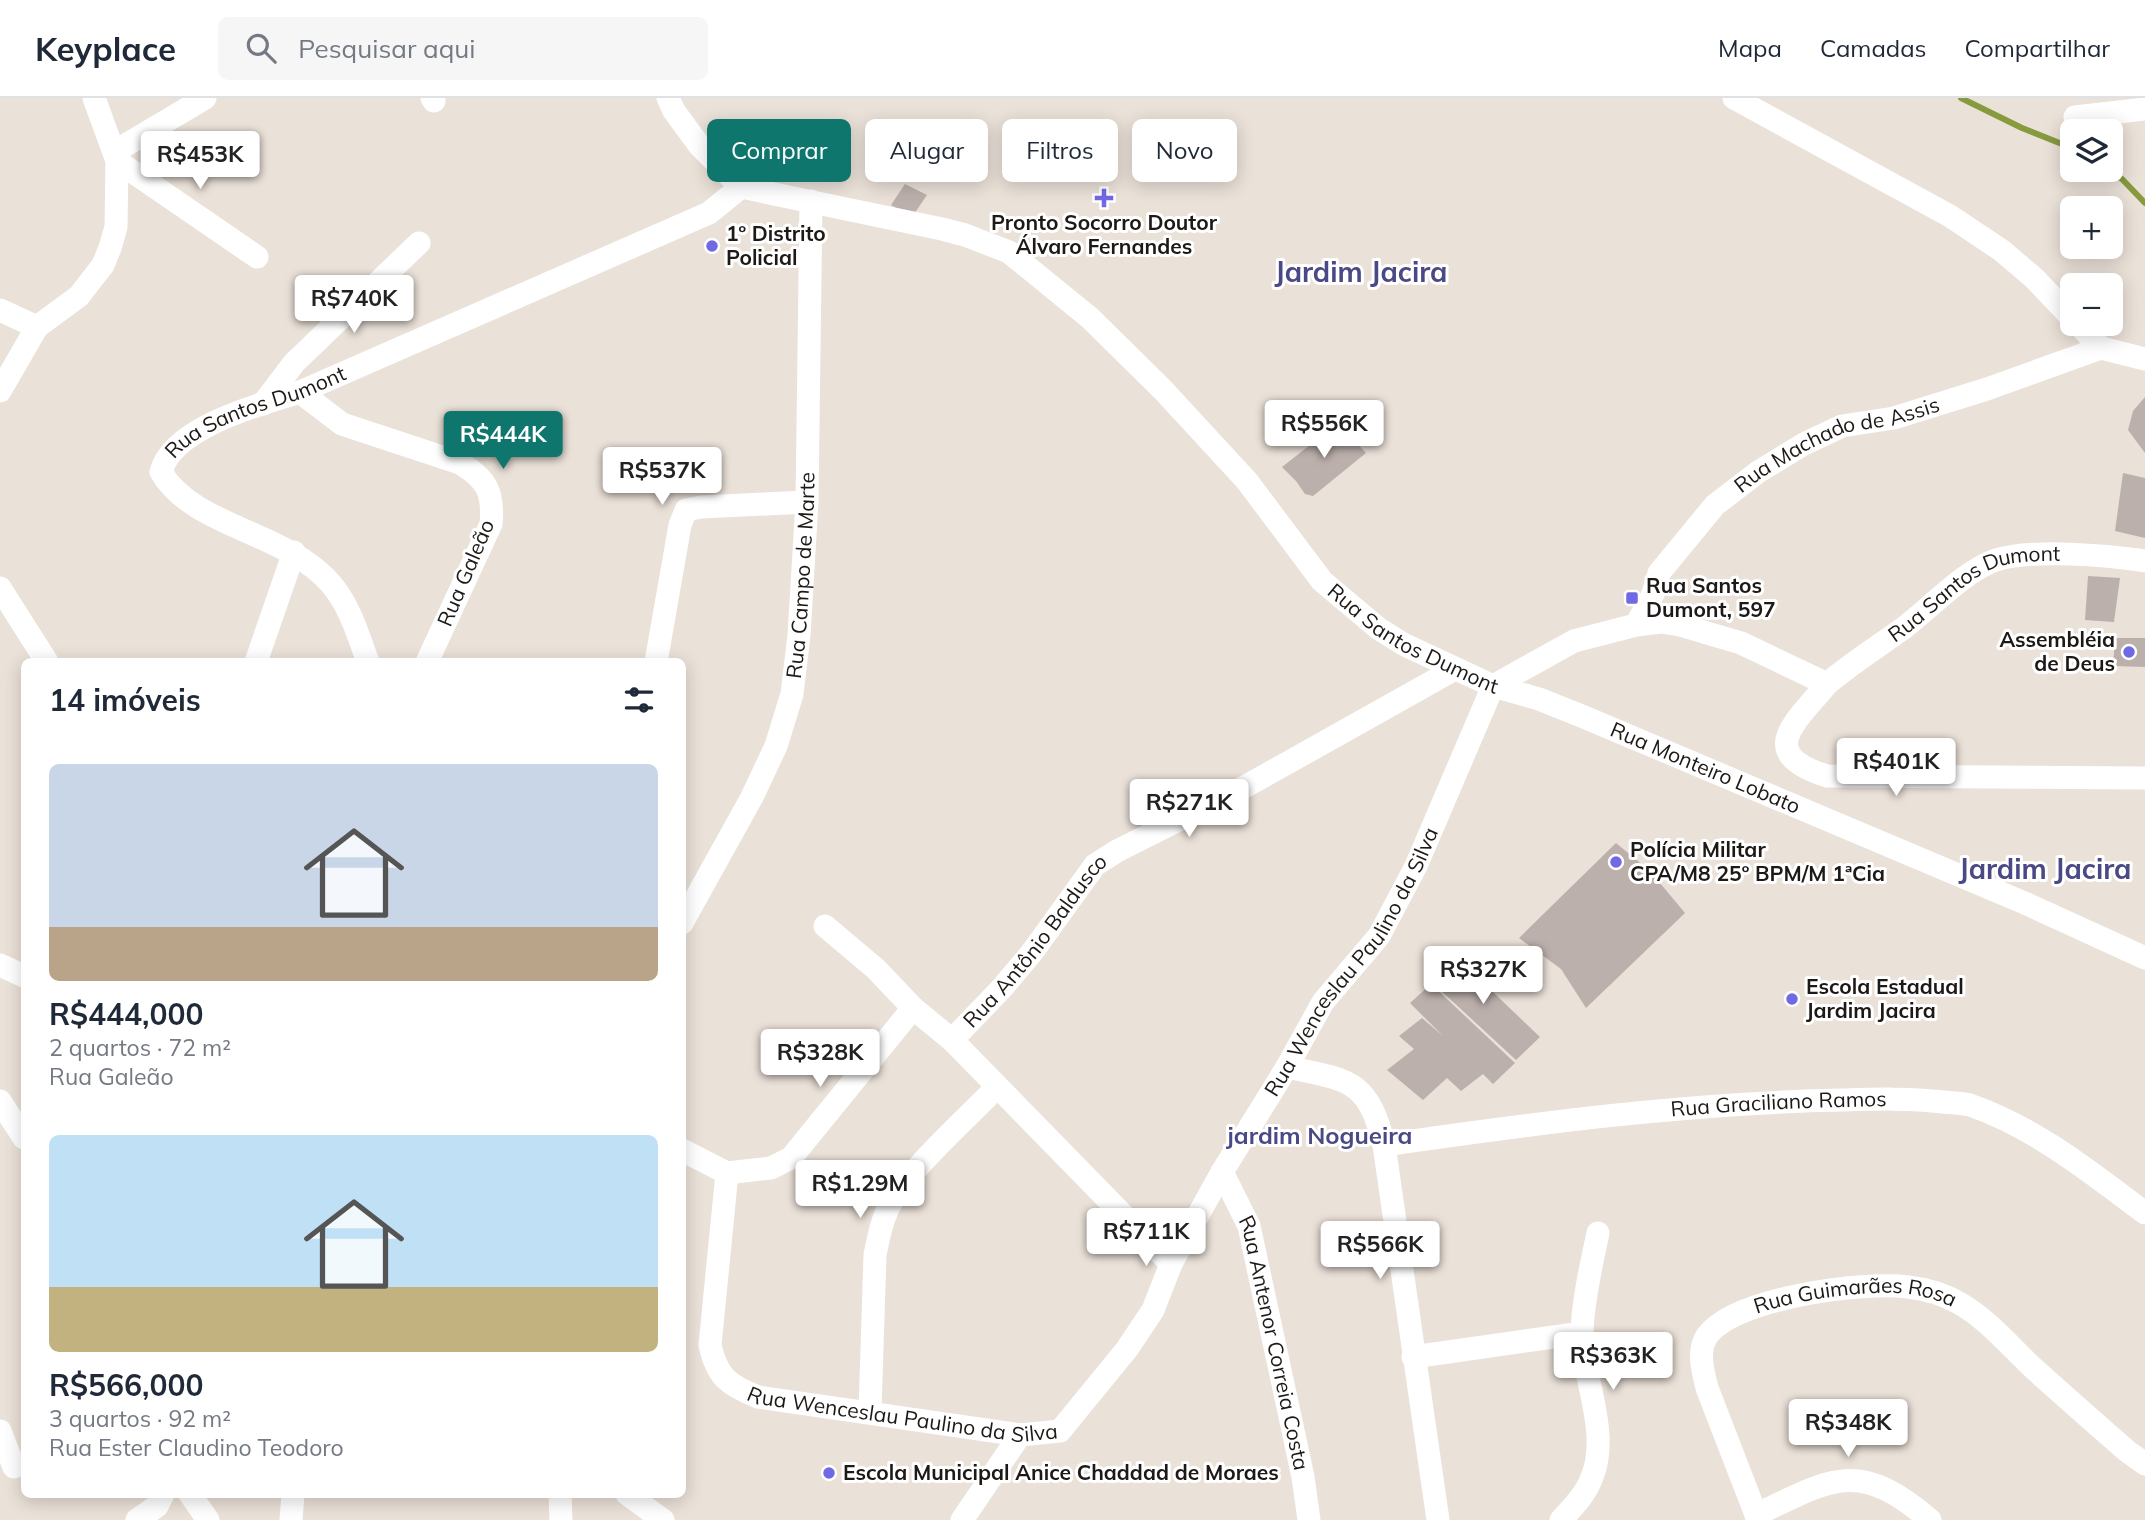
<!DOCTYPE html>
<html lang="pt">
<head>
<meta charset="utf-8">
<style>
	body { margin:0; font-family:Mulish,sans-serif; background:#f6f6f7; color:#1f2937; height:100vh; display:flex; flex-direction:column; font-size:26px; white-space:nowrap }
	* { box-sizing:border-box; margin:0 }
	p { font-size:23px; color:#747a83 }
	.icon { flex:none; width:38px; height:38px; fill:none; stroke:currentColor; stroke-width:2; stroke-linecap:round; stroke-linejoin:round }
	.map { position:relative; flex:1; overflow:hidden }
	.sheet { position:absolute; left:21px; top:560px; width:665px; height:840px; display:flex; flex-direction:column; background:#fff; border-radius:10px; box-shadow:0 4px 18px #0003 }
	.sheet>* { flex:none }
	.top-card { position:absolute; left:707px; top:21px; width:665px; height:63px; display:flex; gap:14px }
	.controls { position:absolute; left:2060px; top:21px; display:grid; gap:14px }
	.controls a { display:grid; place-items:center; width:63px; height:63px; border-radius:10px; background:#fff; box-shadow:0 4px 18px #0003; font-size:35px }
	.price { position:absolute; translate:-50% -60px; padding:0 16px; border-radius:7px; background:#fff; color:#222; font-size:23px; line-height:46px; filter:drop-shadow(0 2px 4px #0008) }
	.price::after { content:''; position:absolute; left:50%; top:42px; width:21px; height:16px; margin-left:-10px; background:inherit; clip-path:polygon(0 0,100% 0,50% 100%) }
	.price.selected { background:#0f766e; color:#fff }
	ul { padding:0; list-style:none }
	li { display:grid; align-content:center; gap:14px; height:371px; padding:0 28px }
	li span { display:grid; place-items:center; height:217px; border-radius:10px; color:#555 }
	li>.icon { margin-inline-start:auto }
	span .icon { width:126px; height:126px; fill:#fffc; stroke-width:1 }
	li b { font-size:30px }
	h2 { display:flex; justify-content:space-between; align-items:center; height:84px; padding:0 28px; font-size:30px }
	.pill { padding:0 24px; border-radius:10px; background:#fff; box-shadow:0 4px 18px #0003; font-size:24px; line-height:63px }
	.pill.selected { background:#0f766e; color:#fff }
	header { display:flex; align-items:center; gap:42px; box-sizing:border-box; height:98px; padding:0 35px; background:#fff; border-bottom:2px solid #e0e1e3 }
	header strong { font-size:33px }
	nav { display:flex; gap:38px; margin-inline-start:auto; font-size:24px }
	.search { width:490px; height:63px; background:#f6f6f7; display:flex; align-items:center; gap:18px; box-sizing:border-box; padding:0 24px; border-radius:10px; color:#747a83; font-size:26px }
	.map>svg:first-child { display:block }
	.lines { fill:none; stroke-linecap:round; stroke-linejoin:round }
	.stream { stroke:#879a3e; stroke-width:6 }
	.building { fill:#bcb0ac }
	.street { stroke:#fff; stroke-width:23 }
	.poi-dot { fill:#7069e3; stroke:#fff; stroke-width:2.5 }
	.labels { text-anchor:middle; stroke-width:6; stroke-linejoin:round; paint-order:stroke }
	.poi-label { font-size:21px; font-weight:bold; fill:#1c1916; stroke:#fff; text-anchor:start }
	.street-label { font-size:21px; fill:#1c1916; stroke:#fff }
	.quarter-label { font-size:24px; font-weight:bold; fill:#4a4986; stroke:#fff }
	.district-label { font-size:28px; font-weight:bold; fill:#4a4986; stroke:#fff }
</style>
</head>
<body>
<header>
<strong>Keyplace</strong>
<div class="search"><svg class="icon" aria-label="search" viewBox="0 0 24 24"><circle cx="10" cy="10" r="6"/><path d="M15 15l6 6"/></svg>Pesquisar aqui</div>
<nav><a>Mapa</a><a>Camadas</a><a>Compartilhar</a></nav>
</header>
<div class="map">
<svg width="2145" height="1422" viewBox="0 0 2145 1422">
	<rect width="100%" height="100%" fill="#eae1d8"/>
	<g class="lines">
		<g class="stream">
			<path d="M1961,0l61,30 50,20"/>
			<path d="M2108,72l14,9 23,24"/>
		</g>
	</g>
	<g class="building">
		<path d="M905,86l22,11 -15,22 -21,-12z"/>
		<path d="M2145,299v56l-17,-23 5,-19z"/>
		<path d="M1338,325l28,30 -53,43 -8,-2 -9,-13 -14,-14z"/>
		<path d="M2123,375l22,5v60l-30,-7z"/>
		<path d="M2088,478l32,2 -6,44 -29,-2z"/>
		<path d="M2115,540h30v29l-32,-1z"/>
		<path d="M1616,745l34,28 35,42 -99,95 -25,-39 -42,-31z"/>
		<path d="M1451,854l89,85 -24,23 -91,-84z"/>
		<path d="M1431,886l84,79 -22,21 -10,-10 -22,17 -14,-13 -24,22 -36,-30 27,-21 -15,-13 23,-18 21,18 -33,-33z"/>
	</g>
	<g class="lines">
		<g class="street">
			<path d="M432,0l2,3"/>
			<path id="s1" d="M668,0l6,13 25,34 42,42 201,42 23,6 44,17 81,66 73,72 84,91 75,100 57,48 26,16 88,41 46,13 45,18 443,187 118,54"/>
			<path d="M1734,0l216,118 51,34 33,28 38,40"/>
			<path d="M2075,19l70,-8"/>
			<path d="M114,54l91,-54"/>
			<path d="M117,63l140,96"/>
			<path d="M0,212l37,17"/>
			<path d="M2078,226l23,24"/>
			<path d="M0,293l37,-64 42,-31 24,-31 7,-17 6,-21 1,-66 -23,-63"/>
			<path d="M300,294l42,32 118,39c27,16 34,30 31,61l-64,138"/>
			<path d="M263,306l31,-41 125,-120"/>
			<path d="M0,490l47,74"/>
			<path id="s2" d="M1636,527l17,-31 6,-21 56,-68 43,-33 46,-28 38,-18 52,-8 93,-29 114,-41 44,11"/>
			<path d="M256,564l38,-110"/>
			<path id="s3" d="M368,564c-10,-27 -18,-56 -37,-78 -44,-52 -138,-57 -170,-112 11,-45 100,-68 139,-80l409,-179 32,-26"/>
			<path d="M656,564l24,-137 6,-15 15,-3 106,-5"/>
			<path d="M1827,586c-31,38 -73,69 0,92l318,2"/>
			<path id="s4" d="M1493,588l81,-45 62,-16 25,-3 19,3 61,18 86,41c25,-21 52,-38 78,-57 25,-19 62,-58 91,-67 36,-11 110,-5 149,1"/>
			<path id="s5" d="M682,825l70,-126 24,-51 16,-52 7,-59 8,-133 4,-301"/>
			<path d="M825,828l51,43 37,39 39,32 219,224"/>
			<path d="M0,867l24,11"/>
			<path id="s6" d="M952,942l50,-52 31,-37 62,-86 22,-14 131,-66 207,-116"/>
			<path d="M1287,969c60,13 81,11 97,78l54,375"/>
			<path d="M0,1003l24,37"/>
			<path id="s7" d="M1384,1047c152,-22 304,-42 459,-45 34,-1 67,-2 100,2 9,1 19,1 27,3 66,23 120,67 175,108"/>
			<path d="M682,1052l45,23"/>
			<path id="s8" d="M1222,1074l27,54 54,251 6,43"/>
			<path id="s9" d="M727,1075l-17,172c7,32 18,40 48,52l228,33 34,5 40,-4 67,-82 26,-39 18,-46 51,-92 65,-105 36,-65 56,-66 37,-70 77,-180"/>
			<path d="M727,1075l44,-5 20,-10 122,-150"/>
			<path d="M1413,1259l169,-24"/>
			<path d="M870,1313l5,-156c3,-14 5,-28 11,-42 16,-38 80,-94 110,-125"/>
			<path d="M0,1333l14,36"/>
			<path d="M190,1396l18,26"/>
			<path d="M560,1396l1,26"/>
			<path d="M627,1396l36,26"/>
			<path d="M1756,1417c76,-37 103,-56 174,5"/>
			<path d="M137,1422l20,-14 6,-12"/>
			<path d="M291,1422l2,-26"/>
			<path d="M962,1422l58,-85"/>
			<path d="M1561,1422c12,-13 25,-26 31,-43 18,-43 -9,-98 -10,-143 0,-29 10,-73 16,-101"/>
			<path id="s10" d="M1758,1422l-51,-132c-4,-16 -10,-37 0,-52 27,-38 156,-55 201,-49 18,2 35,7 51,16 27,15 50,42 72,63 32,29 64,57 96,85l18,13"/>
		</g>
	</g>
	<g class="poi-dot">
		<path d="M1100.5 89.5h7v7h7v7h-7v7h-7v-7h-7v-7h7z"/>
		<circle cx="712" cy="148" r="7"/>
		<rect x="1625" y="493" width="14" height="14" rx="3.5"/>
		<circle cx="2129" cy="554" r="7"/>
		<circle cx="1616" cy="764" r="7"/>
		<circle cx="1792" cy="901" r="7"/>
		<circle cx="829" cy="1375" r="7"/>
	</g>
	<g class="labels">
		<g class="poi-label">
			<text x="1104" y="132" text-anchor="middle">Pronto Socorro Doutor<tspan x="1104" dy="24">Álvaro Fernandes</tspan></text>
			<text x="726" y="143">1º Distrito<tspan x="726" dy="24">Policial</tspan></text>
			<text x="1646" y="495">Rua Santos<tspan x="1646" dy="24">Dumont, 597</tspan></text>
			<text x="2115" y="549" text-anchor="end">Assembléia<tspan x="2115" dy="24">de Deus</tspan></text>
			<text x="1630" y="759">Polícia Militar<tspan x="1630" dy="24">CPA/M8 25º BPM/M 1ªCia</tspan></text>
			<text x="1806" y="896">Escola Estadual<tspan x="1806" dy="24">Jardim Jacira</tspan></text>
			<text x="843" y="1382">Escola Municipal Anice Chaddad de Moraes</text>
		</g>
		<g class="street-label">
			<text dy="7" stroke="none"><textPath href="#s3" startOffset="410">Rua Santos Dumont</textPath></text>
			<text dy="7" stroke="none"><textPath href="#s2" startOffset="284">Rua Machado de Assis</textPath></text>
			<text transform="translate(466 475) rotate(-67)" y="7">Rua Galeão</text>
			<text dy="7" stroke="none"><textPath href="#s5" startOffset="374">Rua Campo de Marte</textPath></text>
			<text dy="7" stroke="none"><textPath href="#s4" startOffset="537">Rua Santos Dumont</textPath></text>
			<text dy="7" stroke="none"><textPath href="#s1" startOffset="957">Rua Santos Dumont</textPath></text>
			<text dy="7" stroke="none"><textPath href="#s1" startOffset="1278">Rua Monteiro Lobato</textPath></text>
			<text dy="7" stroke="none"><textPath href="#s6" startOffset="130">Rua Antônio Baldusco</textPath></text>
			<text dy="7" stroke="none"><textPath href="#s9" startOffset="1108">Rua Wenceslau Paulino da Silva</textPath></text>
			<text dy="7" stroke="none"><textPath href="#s7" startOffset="397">Rua Graciliano Ramos</textPath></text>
			<text dy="7" stroke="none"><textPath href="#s10" startOffset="354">Rua Guimarães Rosa</textPath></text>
			<text dy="7" stroke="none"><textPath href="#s8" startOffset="180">Rua Antenor Correia Costa</textPath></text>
			<text dy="7" stroke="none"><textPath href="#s9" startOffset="394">Rua Wenceslau Paulino da Silva</textPath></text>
		</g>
		<g class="quarter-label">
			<text x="1320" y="1046">jardim Nogueira</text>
		</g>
		<g class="district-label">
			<text x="1361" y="184">Jardim Jacira</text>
			<text x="2045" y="781">Jardim Jacira</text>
		</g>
	</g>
</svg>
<div class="controls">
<a><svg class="icon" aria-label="layers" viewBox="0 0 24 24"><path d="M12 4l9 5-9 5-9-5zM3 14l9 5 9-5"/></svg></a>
<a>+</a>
<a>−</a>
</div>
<b class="price" style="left:200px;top:93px">R$453K</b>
<b class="price" style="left:354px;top:237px">R$740K</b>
<b class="price" style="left:1324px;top:362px">R$556K</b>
<b class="price selected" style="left:503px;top:373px">R$444K</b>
<b class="price" style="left:662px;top:409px">R$537K</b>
<b class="price" style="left:1896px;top:700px">R$401K</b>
<b class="price" style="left:1189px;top:741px">R$271K</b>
<b class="price" style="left:1483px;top:908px">R$327K</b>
<b class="price" style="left:820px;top:991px">R$328K</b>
<b class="price" style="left:860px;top:1122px">R$1.29M</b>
<b class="price" style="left:1146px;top:1170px">R$711K</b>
<b class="price" style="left:1380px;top:1183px">R$566K</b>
<b class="price" style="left:1613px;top:1294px">R$363K</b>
<b class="price" style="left:1848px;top:1361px">R$348K</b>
<div class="top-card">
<a class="pill selected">Comprar</a>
<a class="pill">Alugar</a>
<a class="pill">Filtros</a>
<a class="pill">Novo</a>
</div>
<section class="sheet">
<h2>14 imóveis<svg class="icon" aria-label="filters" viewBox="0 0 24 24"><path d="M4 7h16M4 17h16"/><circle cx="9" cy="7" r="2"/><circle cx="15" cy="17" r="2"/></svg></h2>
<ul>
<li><span style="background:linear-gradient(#c9d6e8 75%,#b9a48a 0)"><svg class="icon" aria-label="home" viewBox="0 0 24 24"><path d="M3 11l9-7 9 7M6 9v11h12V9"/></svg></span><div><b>R$444,000</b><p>2 quartos · 72 m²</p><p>Rua Galeão</p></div></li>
<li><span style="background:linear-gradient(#bfe0f5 70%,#c2b280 0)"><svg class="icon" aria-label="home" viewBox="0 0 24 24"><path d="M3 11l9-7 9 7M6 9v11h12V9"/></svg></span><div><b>R$566,000</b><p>3 quartos · 92 m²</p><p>Rua Ester Claudino Teodoro</p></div></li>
</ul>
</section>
</div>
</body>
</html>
